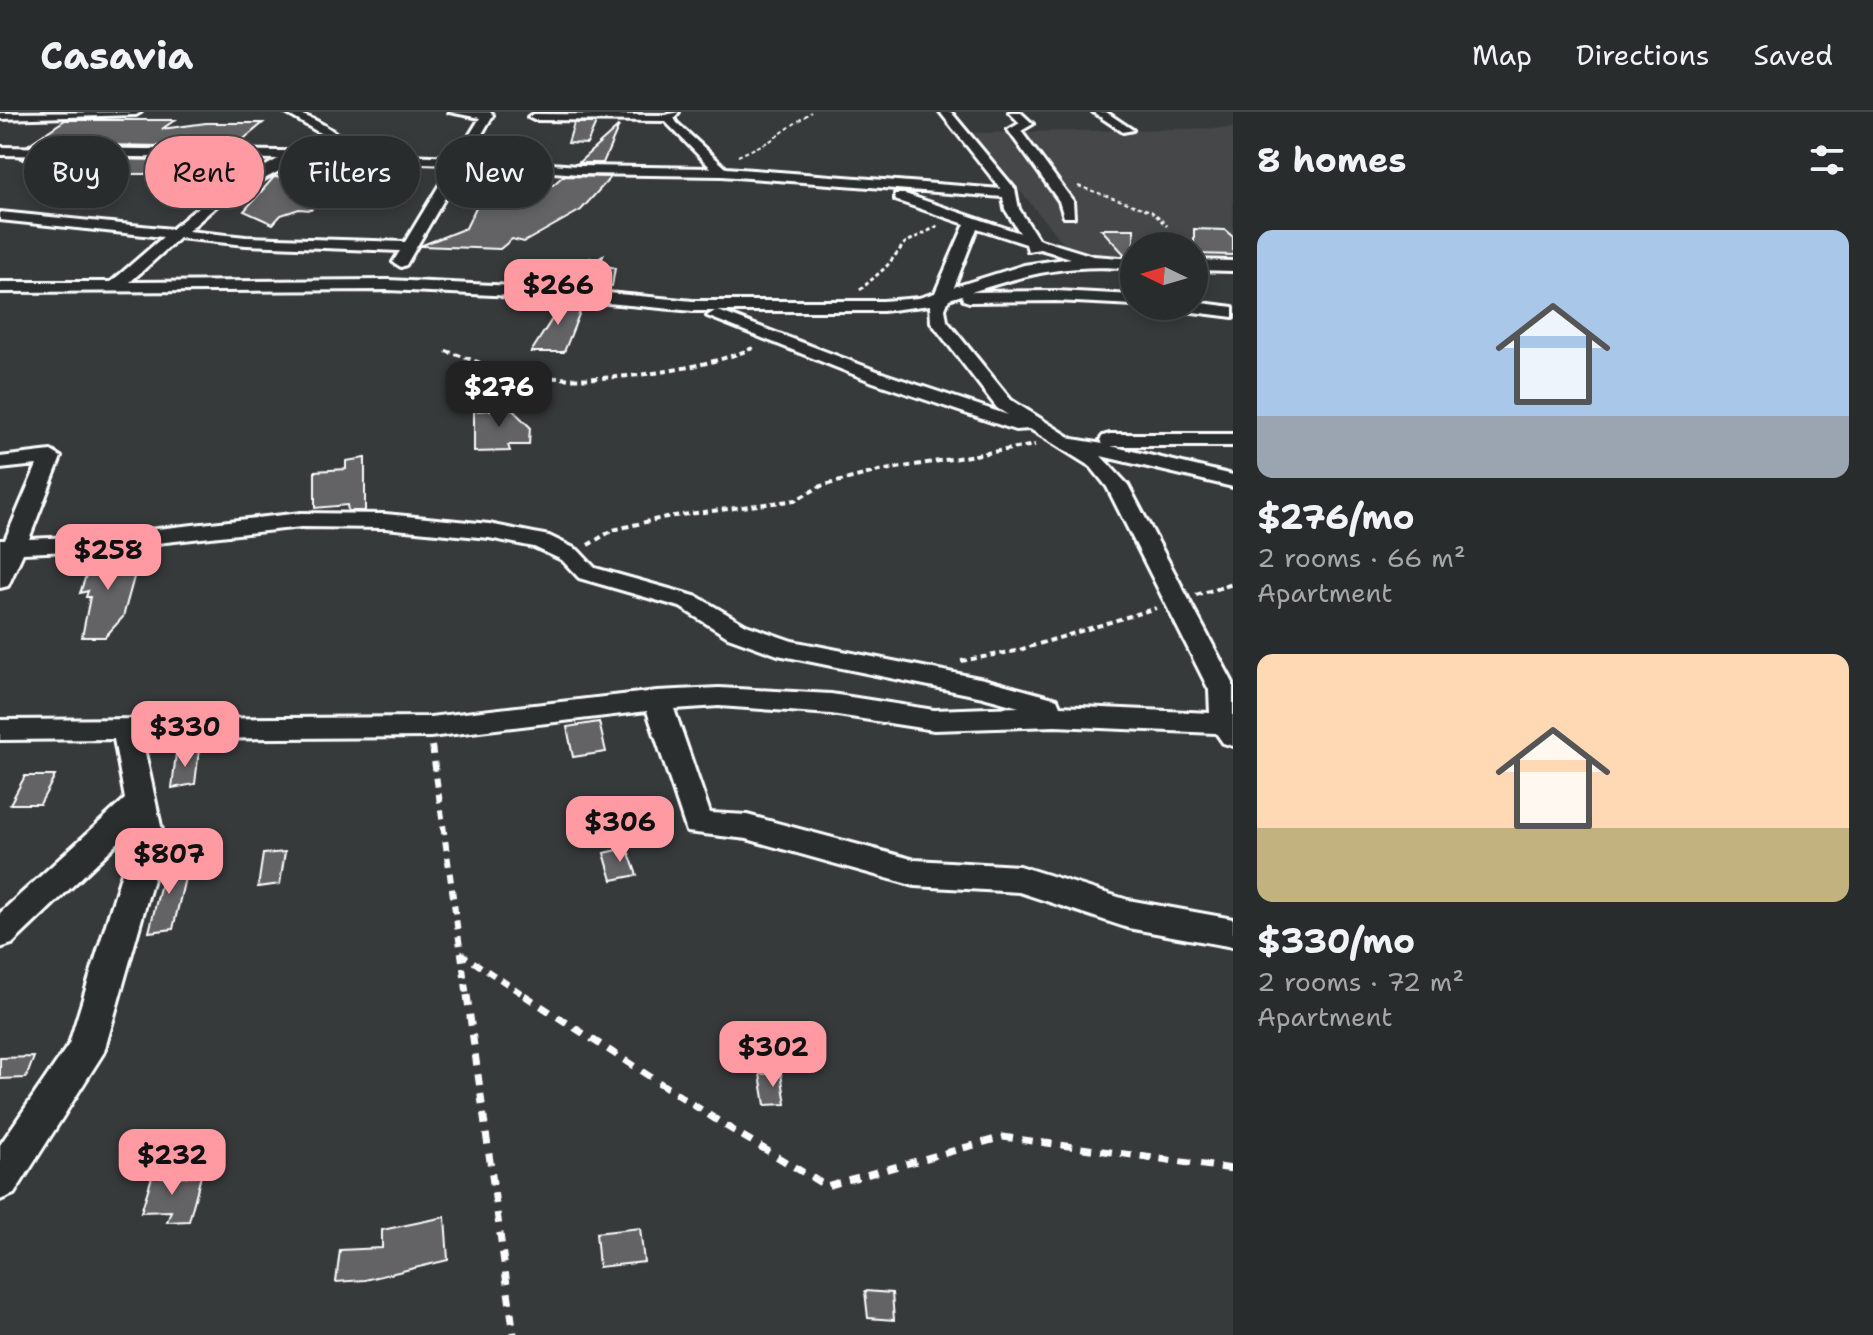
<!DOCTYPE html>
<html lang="en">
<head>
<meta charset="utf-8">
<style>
	body { margin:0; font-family:"Shantell Sans",sans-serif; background:#313434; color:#f1f3f6; height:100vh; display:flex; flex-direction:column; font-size:30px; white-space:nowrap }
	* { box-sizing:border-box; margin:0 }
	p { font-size:26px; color:#a5a7a9 }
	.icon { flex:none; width:44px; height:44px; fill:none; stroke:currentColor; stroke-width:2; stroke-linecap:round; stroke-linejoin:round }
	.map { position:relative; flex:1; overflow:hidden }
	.side { display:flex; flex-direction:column; background:#292c2c; width:640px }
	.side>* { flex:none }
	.guide { position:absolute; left:24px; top:24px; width:760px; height:72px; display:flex; gap:16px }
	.needle { width:52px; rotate:275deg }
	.controls { position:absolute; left:1120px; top:120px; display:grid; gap:16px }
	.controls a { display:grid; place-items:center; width:88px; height:88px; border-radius:50%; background:#292c2c; box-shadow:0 4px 12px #0003,0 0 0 2px #454848; font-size:40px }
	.price { position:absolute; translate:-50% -68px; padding:0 18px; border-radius:16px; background:#ff9aa2; color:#111; font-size:26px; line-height:52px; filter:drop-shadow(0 2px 4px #0008) }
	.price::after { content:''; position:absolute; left:50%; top:48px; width:24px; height:18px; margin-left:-12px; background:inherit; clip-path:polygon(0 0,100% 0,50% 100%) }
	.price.on { background:#222; color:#fff }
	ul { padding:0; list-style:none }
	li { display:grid; align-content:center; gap:16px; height:424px; padding:0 24px }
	li span { display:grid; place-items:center; height:248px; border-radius:16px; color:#555 }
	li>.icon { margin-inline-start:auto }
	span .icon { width:144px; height:144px; fill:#fffc; stroke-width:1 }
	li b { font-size:34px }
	h2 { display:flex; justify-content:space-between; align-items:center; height:96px; padding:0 24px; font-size:34px }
	.chip { padding:0 28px; border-radius:36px; background:#292c2c; box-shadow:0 4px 12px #0003,0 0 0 2px #454848; font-size:28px; line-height:72px }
	.chip.on { background:#ff9aa2; color:#111 }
	header { display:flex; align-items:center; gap:48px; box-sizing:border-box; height:112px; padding:0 40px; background:#292c2c; border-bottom:2px solid #454848 }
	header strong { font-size:38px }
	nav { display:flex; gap:44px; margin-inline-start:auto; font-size:28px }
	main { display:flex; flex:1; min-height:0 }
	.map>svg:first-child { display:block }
	.built { fill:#444748 }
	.building { fill:#636465; stroke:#fff; stroke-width:2 }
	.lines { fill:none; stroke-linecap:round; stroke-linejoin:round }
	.minor-casing { stroke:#fff; stroke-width:6 }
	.path-far4 { stroke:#fff; stroke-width:2; stroke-dasharray:4 3; stroke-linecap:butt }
	.path-far3 { stroke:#fff; stroke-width:3; stroke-dasharray:4 3; stroke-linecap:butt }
	.path-far2 { stroke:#fff; stroke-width:4; stroke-dasharray:6 4; stroke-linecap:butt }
	.path-far1 { stroke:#fff; stroke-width:6; stroke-dasharray:9 7; stroke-linecap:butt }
	.path { stroke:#fff; stroke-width:7; stroke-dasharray:11 9; stroke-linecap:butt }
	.minor { fill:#2a2d2e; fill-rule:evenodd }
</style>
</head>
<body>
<header>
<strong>Casavia</strong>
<nav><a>Map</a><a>Directions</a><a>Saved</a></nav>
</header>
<main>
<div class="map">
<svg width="1233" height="1223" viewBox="0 0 1233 1223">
	<rect width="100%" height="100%" fill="#373a3b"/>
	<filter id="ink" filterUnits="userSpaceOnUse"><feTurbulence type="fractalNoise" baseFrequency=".0125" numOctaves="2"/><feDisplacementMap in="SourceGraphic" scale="16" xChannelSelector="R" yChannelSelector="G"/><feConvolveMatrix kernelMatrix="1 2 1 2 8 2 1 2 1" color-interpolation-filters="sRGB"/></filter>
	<g filter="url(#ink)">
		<path class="built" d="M1233,16v133l-39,-1v-14h-60v12l-60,-2 -102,-123z"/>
		<g class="building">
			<path d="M65,8h110l-13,9 44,-6h57l-29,24 -205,-3z"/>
			<path d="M574,11h22l-9,21 -19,-1z"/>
			<path d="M619,14l-16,37h-25z"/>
			<path d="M19,46l149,2 -7,8h-9l-7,6h-63l-44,-2v-4z"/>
			<path d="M563,64l48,1 -30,33 -57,32 -12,-3 -12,10 -80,-3 46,-18 24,-50 63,7z"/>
			<path d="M274,65l61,1 -24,32 -12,-1 -18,6 -8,9 -29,-13z"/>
			<path d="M1101,117h33v27l-9,-1z"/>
			<path d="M1194,117l31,1 8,7v18l-39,-1z"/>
			<path d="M603,144l-4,8 16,4 -3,18 -21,-1 -2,3 -71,-5 23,-15 32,6 11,-7 6,-9 6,2z"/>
			<path d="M500,186l54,3 29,3 -19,48h-33l30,-47z"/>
			<path d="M497,283l33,32 -1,18h-21l2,6 -36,1v-41l17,-1z"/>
			<path d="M365,346v53h-17l-1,-6 -32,3v-37l31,-2v-8z"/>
			<path d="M141,440l-18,65 -18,20h-23l8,-40h-4l2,-6 -8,2 12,-35z"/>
			<path d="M599,610l7,30 -33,5 -6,-30z"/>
			<path d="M199,638l-4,34 -23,4 4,-35z"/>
			<path d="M25,664h30l-15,28h-30z"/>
			<path d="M627,736l10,27 -25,5 -8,-27z"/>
			<path d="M285,740l-5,32 -22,3 5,-33z"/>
			<path d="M189,749l-16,68 -24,3 17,-69z"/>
			<path d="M34,945l-8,21 -26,1v-21z"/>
			<path d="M781,961l5,31 -21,1 -5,-31z"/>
			<path d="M201,1064l-12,45 -22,1 4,-11 -30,1 11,-35z"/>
			<path d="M445,1105l3,43 -83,20 -29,2 4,-32 42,-2v-18z"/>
			<path d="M640,1116l4,34 -45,5 -3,-34z"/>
			<path d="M865,1179l27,2 2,27 -26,-2z"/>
		</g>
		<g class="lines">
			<defs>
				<g id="minor">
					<path d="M141,0l-5,3 -136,4v-6z"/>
					<path d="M284,0c25,0 57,21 72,41l100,4 24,-39 -31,-6h41l3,3 -25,43 111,8 132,2 -46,-47 -131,-1 -6,-3 6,-3 131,1 14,-3 -5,6 3,5 49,45 275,21 -61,-77h11l64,77 4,20 19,30 55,17 41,3v10c-62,-6 -104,4 -163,23l85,-1 78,4v10l-78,-4 -87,1 -6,-2 -1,-5 -13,4 -4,10 2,12 64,79 62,39 30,5 -3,-4 3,-4 7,-2h123v12h-122l122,29v12l-132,-31 27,29 105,198v63l-10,-3 -7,-10 -161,-7 -121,4 -103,-16 -112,-8 -45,3 36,104 37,2 168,45 104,6 109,34 105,19v28l-105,-19 -109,-36 -104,-6 -168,-47 -60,-7 -40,-121 -217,26 -288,2 22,101 -60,212 -90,142 -14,6v-55l69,-101 63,-204 -1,-10 -119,114 -12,4v-35l125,-114 -11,-60 -114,1v-20l430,-3 227,-26 62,-3 112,6 103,16 85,-3 -36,-10 -205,-42 -50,-18 -48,-30 -101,-29 -17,-18 -28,-13 -45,-9 -104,-10 -84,-1 -207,23 -71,3 -15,33 -8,2v-48h5l32,-75 -37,4v-12l51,-6 10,6 -32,82 65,-3 207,-23 84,1 104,10 60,12 29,14 17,18 103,29 48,28 46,16 192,38 73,20 3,7 150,7 -1,-23 -102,-203 -16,-20 -61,-38 -15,1 -142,-48 -166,-66 8,-5 6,1 164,62 123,41 -11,-7 -66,-86 -1,-17 -47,6h-190l-139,-13 -166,-8 -388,2v-10h111l52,-45 -163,-17v-8l172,17 37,-31 -21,-28 14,-12 -202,-3v-8l344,5 -7,-9zM217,46l61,1 -60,34 -17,-22zM291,47l161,5 -47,78 -159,-5 -58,-6 33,-29 62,-33zM464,53l115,9 143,2 281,21 2,12 15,24 -115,-39h-10v6l70,24 -30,69 -16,5 -36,3h-190l-139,-13 -166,-8 -258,2 49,-44 67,7 154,6 -7,11 8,5 5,-2zM977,116l49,16 2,7 12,-2 31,9 -47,7 -70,22z"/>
					<path d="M1009,0h11l13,12 -12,7 52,70 1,16h-10l-5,-16 -51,-71 12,-7z"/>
					<path d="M1093,0h13l27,18 -10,2z"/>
					<path d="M1194,148l39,1v10l-39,-1z"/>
					<path d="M1194,190l39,5v10l-48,-6 -8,-5h17z"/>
				</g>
			</defs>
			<use href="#minor" class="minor-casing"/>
			<g class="path-far4">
				<path d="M738,44l32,-15 41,-29"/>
				<path d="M1078,74l73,25 7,6"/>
			</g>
			<g class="path-far3">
				<path d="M1156,103l11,11"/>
				<path d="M860,178l26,-23 19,-24 33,-17"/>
				<path d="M748,238l6,-3"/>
			</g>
			<g class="path-far2">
				<path d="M446,239c25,8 50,19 76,23 65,12 171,-1 231,-26"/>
				<path d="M588,433l25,-15 53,-13 130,-17 25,-14 58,-15 156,-26"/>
				<path d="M1196,483l37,-11"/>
				<path d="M961,549l55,-10 140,-43"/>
			</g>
			<g class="path-far1">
				<path d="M432,634l35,251"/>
				<path d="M460,841l67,44"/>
			</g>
			<g class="path">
				<path d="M467,883l47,340"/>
				<path d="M524,883l202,131 100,60 177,-49 230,32"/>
			</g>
			<use href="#minor" class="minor"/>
		</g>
	</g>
</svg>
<div class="controls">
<a><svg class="needle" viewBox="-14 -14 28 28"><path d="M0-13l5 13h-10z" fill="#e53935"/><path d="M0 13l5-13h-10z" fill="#a5a7a9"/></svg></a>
</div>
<b class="price" style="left:558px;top:215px">$266</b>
<b class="price on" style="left:499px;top:317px">$276</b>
<b class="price" style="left:108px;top:480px">$258</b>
<b class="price" style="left:185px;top:657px">$330</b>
<b class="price" style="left:620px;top:752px">$306</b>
<b class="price" style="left:169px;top:784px">$807</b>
<b class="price" style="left:773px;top:977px">$302</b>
<b class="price" style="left:172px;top:1085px">$232</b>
<div class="guide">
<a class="chip">Buy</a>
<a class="chip on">Rent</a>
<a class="chip">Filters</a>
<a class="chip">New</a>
</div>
</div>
<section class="side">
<h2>8 homes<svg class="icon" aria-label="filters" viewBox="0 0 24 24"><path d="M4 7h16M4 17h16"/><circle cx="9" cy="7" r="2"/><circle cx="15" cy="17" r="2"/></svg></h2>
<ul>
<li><span style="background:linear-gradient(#a9c7e8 75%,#9aa5b1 0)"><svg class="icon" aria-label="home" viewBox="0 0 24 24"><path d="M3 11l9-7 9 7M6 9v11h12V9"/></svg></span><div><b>$276/mo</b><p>2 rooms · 66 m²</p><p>Apartment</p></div></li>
<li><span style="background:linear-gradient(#ffd9b3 70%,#c2b280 0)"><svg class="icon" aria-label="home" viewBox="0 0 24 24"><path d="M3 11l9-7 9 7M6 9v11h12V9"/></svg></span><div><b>$330/mo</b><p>2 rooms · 72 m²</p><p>Apartment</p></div></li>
</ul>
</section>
</main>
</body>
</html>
